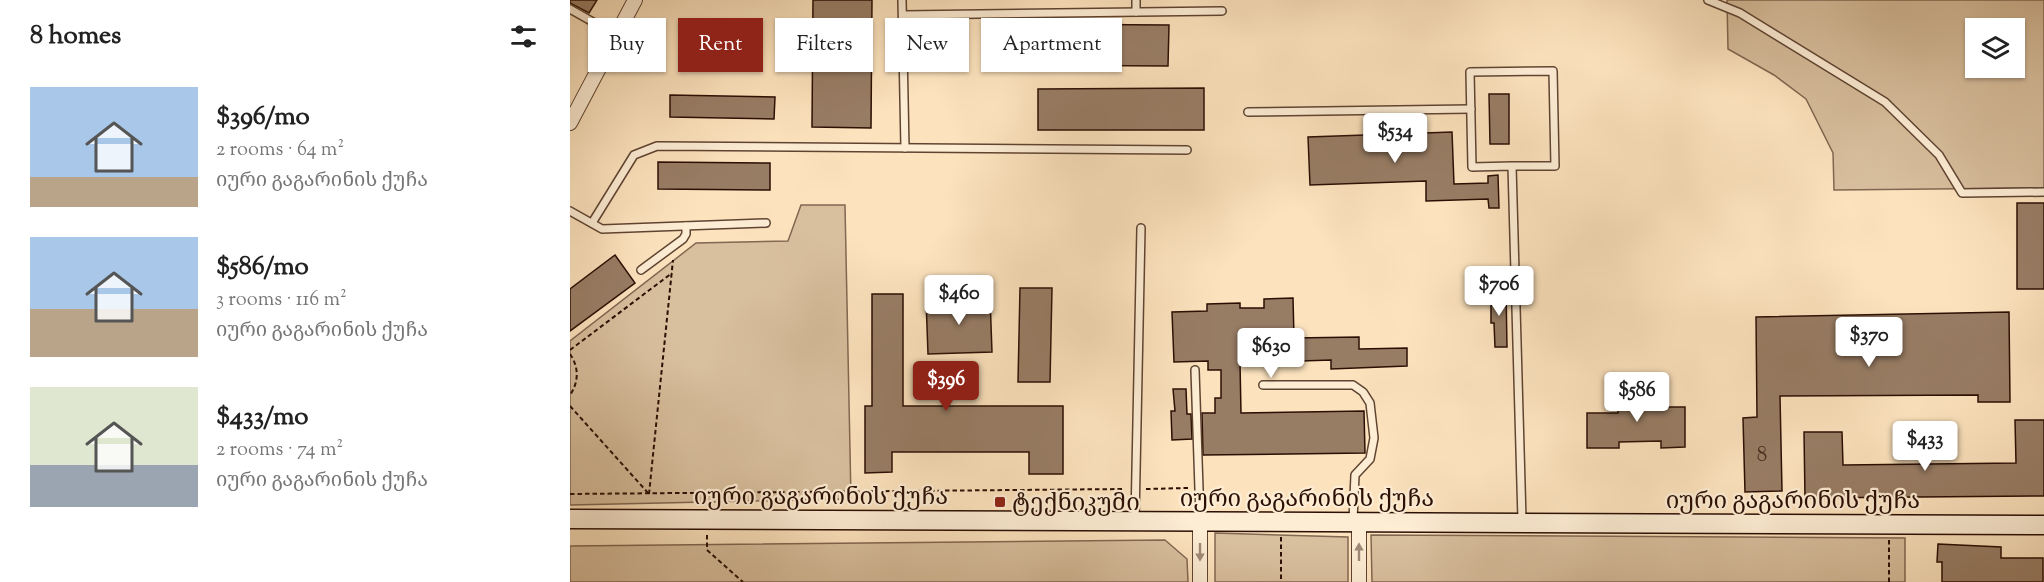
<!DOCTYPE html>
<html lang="en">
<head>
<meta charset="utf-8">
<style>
	body { margin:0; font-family:"Sorts Mill Goudy","Noto Serif Georgian",serif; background:#f6f6f6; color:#222; height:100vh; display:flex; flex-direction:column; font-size:22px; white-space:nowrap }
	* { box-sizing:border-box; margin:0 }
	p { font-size:20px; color:#767676 }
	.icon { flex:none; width:33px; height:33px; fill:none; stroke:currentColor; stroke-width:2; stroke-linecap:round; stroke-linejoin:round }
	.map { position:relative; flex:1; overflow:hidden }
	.side { display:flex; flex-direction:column; background:#fff; width:570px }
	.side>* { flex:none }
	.guide { position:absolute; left:18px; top:18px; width:570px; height:54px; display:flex; gap:12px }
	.controls { position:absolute; left:1395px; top:18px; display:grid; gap:12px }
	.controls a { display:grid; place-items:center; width:60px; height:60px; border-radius:0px; background:#fff; box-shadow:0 2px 4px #0004; font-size:30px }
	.price { position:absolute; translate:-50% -51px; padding:0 14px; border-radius:6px; background:#fff; color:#222; font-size:20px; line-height:39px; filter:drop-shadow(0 2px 3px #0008) }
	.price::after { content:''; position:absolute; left:50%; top:36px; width:18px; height:14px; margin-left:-9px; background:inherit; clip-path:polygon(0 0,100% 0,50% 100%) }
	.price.on { background:#8f2418; color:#fff }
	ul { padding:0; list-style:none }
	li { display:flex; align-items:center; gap:18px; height:150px; padding:0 30px }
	li span { display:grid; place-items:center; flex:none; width:168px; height:120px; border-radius:0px; color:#555 }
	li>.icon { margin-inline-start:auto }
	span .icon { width:72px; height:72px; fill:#fffc; stroke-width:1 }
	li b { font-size:26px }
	h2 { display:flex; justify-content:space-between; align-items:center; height:72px; padding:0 30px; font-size:26px }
	.pill { padding:0 21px; border-radius:0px; background:#fff; box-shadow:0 2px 4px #0004; font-size:21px; line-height:54px }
	.pill.on { background:#8f2418; color:#fff }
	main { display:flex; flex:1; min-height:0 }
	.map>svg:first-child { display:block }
	.green { fill:#d8bf9e; stroke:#826751; stroke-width:1.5; fill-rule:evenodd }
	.building { fill:#987d65; stroke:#2b0f04; stroke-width:1.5 }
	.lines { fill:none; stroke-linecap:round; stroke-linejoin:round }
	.lane-casing { stroke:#5f4432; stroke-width:10 }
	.street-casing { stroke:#5f4432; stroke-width:16 }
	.secondary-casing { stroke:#2b0f04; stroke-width:21 }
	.path { stroke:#2b0f04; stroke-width:2; stroke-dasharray:4.5 3; stroke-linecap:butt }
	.lane { stroke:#fdedd5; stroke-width:7 }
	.street { stroke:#fdedd5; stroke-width:14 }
	.secondary { stroke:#fdedd5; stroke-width:18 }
	.oneway { fill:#9e8977 }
	.poi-dot { fill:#8f2418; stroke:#fdedd5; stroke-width:2 }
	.labels { text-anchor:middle; stroke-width:4.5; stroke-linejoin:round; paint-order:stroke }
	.number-label { font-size:21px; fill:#462a1c }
	.street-label { font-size:24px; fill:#2b0f04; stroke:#fdedd5 }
	.poi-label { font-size:24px; fill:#2b0f04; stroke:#fdedd5; text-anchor:start }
</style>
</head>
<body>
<main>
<section class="side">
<h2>8 homes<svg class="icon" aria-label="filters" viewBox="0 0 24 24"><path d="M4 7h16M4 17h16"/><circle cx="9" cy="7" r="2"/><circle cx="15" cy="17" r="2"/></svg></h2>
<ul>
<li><span style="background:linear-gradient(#a9c7e8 75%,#b9a48a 0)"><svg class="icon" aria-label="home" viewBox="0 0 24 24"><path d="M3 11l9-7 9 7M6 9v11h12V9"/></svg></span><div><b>$396/mo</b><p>2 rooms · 64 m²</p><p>იური გაგარინის ქუჩა</p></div></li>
<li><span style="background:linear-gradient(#a9c7e8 60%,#b9a48a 0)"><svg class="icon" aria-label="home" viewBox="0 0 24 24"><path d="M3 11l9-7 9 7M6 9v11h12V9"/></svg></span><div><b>$586/mo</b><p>3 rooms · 116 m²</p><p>იური გაგარინის ქუჩა</p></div></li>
<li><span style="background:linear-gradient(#dfe7d0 65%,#9aa5b1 0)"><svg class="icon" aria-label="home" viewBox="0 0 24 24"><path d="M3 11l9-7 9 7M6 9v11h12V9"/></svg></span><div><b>$433/mo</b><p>2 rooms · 74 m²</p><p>იური გაგარინის ქუჩა</p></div></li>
</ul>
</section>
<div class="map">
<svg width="1474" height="582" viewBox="0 0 1474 582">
	<rect width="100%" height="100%" fill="#fce3be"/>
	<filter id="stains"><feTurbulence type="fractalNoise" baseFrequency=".00333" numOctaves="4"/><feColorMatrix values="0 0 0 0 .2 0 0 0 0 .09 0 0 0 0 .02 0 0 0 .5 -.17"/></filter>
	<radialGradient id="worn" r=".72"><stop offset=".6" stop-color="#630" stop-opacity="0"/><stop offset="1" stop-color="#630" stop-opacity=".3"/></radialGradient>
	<g class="green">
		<path d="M1157,0h317v188l-210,2 -1,-37 -27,-54 -32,-24 -46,-26zM1406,28h38v40h-38z"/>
		<path d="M231,205h44l6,294 -281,6v-164l126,-98 92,-2z"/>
		<path d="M645,533l133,4v45h-133z"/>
		<path d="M801,535l534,3v44h-533z"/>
		<path d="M595,540l22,19 1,23h-618v-36z"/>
	</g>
	<g class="building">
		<path d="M0,0h27l-8,13 -19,-10z"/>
		<path d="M243,0h59l-1,128 -59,-1z"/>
		<path d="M443,24l156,1 -1,41 -155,-1z"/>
		<path d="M634,88v42h-166v-41z"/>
		<path d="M919,94h20v50h-19z"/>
		<path d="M100,95l105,2 -1,22 -104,-2z"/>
		<path d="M882,132l2,52 34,-1v-7l10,-1 1,33h-10l-1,-9 -62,2v-20l-116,4 -2,-48z"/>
		<path d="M88,162l112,1v27l-112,-1z"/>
		<rect x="1447" y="203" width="27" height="86"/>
		<path d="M45,255l20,28 -65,48v-42z"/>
		<path d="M450,288h32l-2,94h-32z"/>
		<path d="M921,290h15l1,57h-12l-1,-24h-3z"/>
		<path d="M302,294h31v112h160v68h-34v-22h-137v20l-27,1v-67h7z"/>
		<path d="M420,297l2,55 -64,2 -2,-55z"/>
		<path d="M723,298l1,40 65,-1v12l48,-1v18l-76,3v-9l-91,3 1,50 123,-2 1,42 -162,2 -1,-42h13v-15h6v-28h-13v-9l-34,1 -2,-50 35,-1v-7l33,-1v5h24v-9z"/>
		<path d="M1439,312l1,90h-32v-7l-198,1 2,95 -37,1 -2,-74 14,-1 -1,-100z"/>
		<path d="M1048,388h30v19h37v40l-24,1v-7l-42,1v6h-32v-35h31z"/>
		<path d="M603,389h13l1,25h4l1,25 -20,1 -1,-29h4z"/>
		<path d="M1445,420h29v76l-239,2 -1,-66h38l1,33 173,-2z"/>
		<path d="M1368,544l63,3v11h42v24h-101v-20h-5z"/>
	</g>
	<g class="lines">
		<defs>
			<g id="lane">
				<path d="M332,0l3,148"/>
				<path d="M566,0v12"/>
				<path d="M1138,0l32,13 145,89 54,53 23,38 82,-1"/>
				<path d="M0,9l46,26"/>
				<path d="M333,15l319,-4"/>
				<path d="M678,112l223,-3"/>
				<path d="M942,166h43l-2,-95 -83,1 2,95 40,-1 10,354"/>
				<path d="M0,211l32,18 164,-6"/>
				<path d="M22,223l42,-68 23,-9 530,4"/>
				<path d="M71,270l42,-31 3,-5v-8"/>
				<path d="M625,370l5,149"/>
				<path d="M693,385h90l10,7 7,11 4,35 -4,21 -15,16 -2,45"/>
				<path d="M565,519l6,-291"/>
			</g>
			<g id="street">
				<path d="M0,123l65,-123"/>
				<path d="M630,582v-60"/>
				<path d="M789,582v-60"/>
			</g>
			<path id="secondary" d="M0,519l1474,6"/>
		</defs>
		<use href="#lane" class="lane-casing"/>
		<use href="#street" class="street-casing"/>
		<use href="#secondary" class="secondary-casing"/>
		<g class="path">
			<path d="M0,350l102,-77"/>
			<path d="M0,354c9,13 9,28 0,41"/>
			<path d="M0,406l79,88"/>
			<path d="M576,489l42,-1"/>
			<path d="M0,494l555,-5"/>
			<path d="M79,494l24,-234"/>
			<path d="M137,535v15l36,32"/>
			<path d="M711,537v45"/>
			<path d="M1319,540v42"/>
		</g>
		<use href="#lane" class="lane"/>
		<use href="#street" class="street"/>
		<use href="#secondary" class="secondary"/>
	</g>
	<defs><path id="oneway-solid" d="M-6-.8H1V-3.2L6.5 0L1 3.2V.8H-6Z" transform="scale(1.5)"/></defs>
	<g class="oneway">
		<use href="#oneway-solid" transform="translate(630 552) rotate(90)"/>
		<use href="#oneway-solid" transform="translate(789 552) rotate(-90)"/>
	</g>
	<rect class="poi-dot" x="424" y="496" width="12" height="12" rx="3"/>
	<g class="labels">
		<g class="number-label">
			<text x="1192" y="461">8</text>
		</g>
		<g class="street-label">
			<text x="251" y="504">იური გაგარინის ქუჩა</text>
			<text x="737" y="506">იური გაგარინის ქუჩა</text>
			<text x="1223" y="508">იური გაგარინის ქუჩა</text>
		</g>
		<g class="poi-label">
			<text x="442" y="510">ტექნიკუმი</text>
		</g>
	</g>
	<rect width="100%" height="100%" filter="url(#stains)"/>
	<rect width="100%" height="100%" fill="url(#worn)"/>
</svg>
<div class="controls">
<a><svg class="icon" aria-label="layers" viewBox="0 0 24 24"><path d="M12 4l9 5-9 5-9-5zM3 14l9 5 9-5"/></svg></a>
</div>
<b class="price" style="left:825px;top:164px">$534</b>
<b class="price" style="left:929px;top:317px">$706</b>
<b class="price" style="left:389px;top:326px">$460</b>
<b class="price" style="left:1299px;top:368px">$370</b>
<b class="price" style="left:701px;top:379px">$630</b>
<b class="price on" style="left:376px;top:412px">$396</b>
<b class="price" style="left:1067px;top:423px">$586</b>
<b class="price" style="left:1355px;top:472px">$433</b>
<div class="guide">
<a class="pill">Buy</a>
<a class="pill on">Rent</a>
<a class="pill">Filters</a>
<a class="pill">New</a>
<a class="pill">Apartment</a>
</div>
</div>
</main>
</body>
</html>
